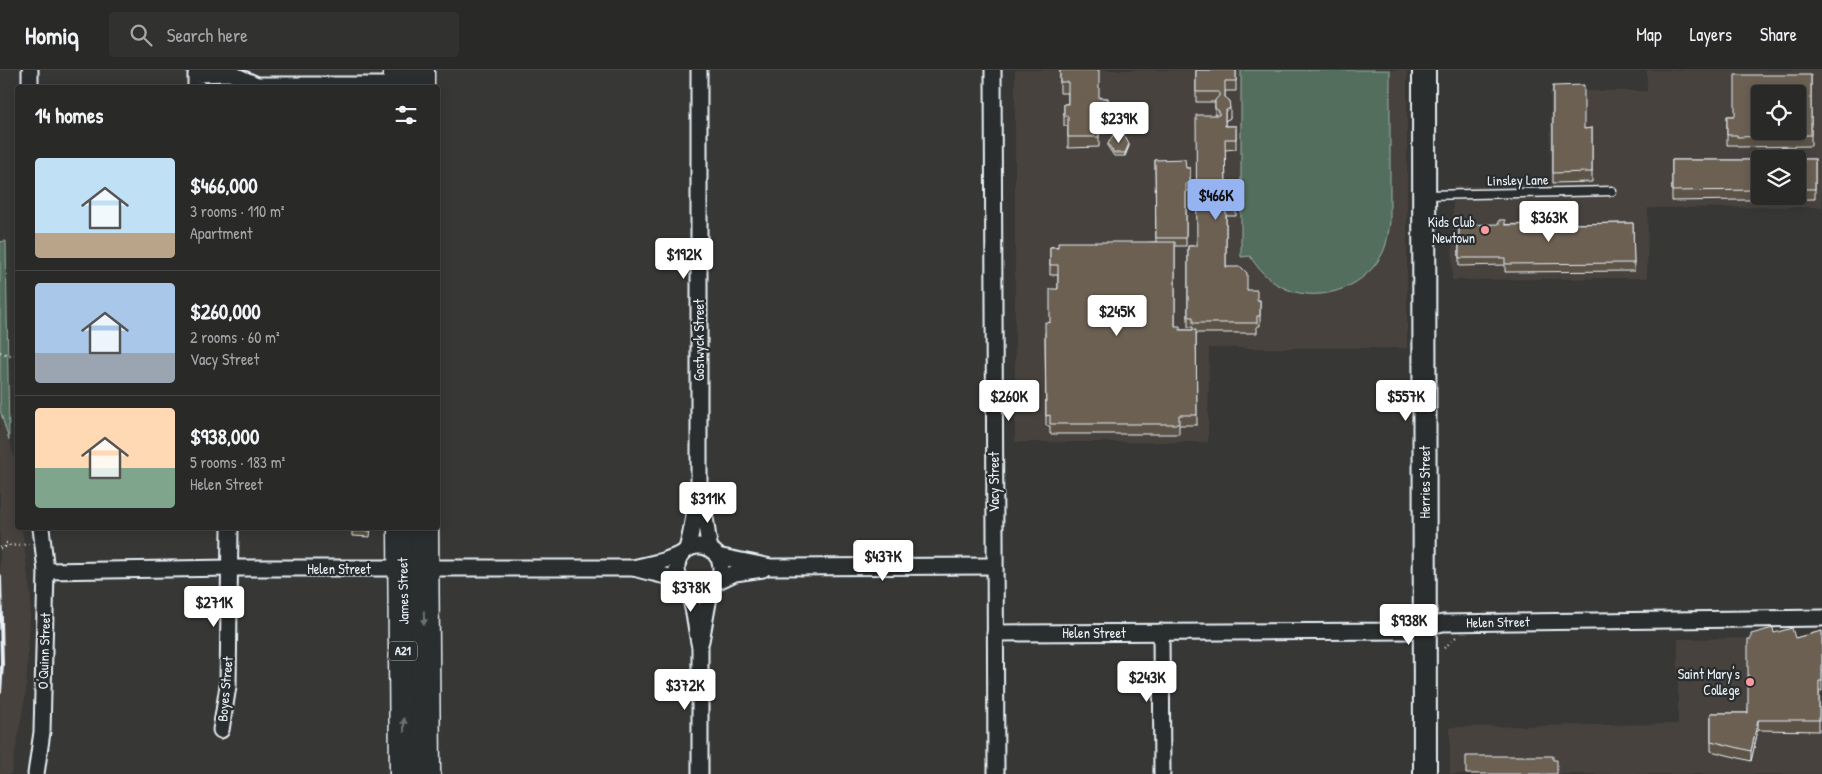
<!DOCTYPE html>
<html lang="en">
<head>
<meta charset="utf-8">
<style>
	body { margin:0; font-family:"Patrick Hand",sans-serif; background:#313130; color:#f1f3f6; height:100vh; display:flex; flex-direction:column; font-size:19px; white-space:nowrap }
	* { box-sizing:border-box; margin:0 }
	p { font-size:16px; color:#a5a6a8 }
	.icon { flex:none; width:28px; height:28px; fill:none; stroke:currentColor; stroke-width:2; stroke-linecap:round; stroke-linejoin:round }
	.map { position:relative; flex:1; overflow:hidden }
	.sheet { position:absolute; left:15px; top:15px; width:425px; height:445px; display:flex; flex-direction:column; background:#292928; border-radius:5px; box-shadow:0 2px 12px #0003,0 0 0 1px #454545 }
	.sheet>* { flex:none }
	.buttons { position:absolute; left:1751px; top:15px; display:grid; gap:10px }
	.buttons a { display:grid; place-items:center; width:55px; height:55px; border-radius:5px; background:#292928; box-shadow:0 2px 12px #0003,0 0 0 1px #454545; font-size:25px }
	.price { position:absolute; translate:-50% -42px; padding:0 11px; border-radius:5px; background:#fff; color:#222; font-size:16px; line-height:32px; filter:drop-shadow(0 1px 2px #0008) }
	.price::after { content:''; position:absolute; left:50%; top:30px; width:15px; height:11px; margin-left:-8px; background:inherit; clip-path:polygon(0 0,100% 0,50% 100%) }
	.price.current { background:#95b2f1; color:#111 }
	ul { padding:0; list-style:none }
	li { display:flex; align-items:center; gap:15px; height:125px; padding:0 20px }
	li+li { border-top:1px solid #454545 }
	li span { display:grid; place-items:center; flex:none; width:140px; height:100px; border-radius:5px; color:#555 }
	li>.icon { margin-inline-start:auto }
	span .icon { width:60px; height:60px; fill:#fffc; stroke-width:1 }
	li b { font-size:21px }
	h2 { display:flex; justify-content:space-between; align-items:center; height:60px; padding:0 20px; font-size:21px }
	header { display:flex; align-items:center; gap:30px; box-sizing:border-box; height:70px; padding:0 25px; background:#292928; border-bottom:1px solid #454545 }
	header strong { font-size:24px }
	nav { display:flex; gap:28px; margin-inline-start:auto; font-size:18px }
	.search { width:350px; height:45px; background:#313130; display:flex; align-items:center; gap:12px; box-sizing:border-box; padding:0 18px; border-radius:5px; color:#a5a6a8; font-size:19px }
	.map>svg:first-child { display:block }
	.built { fill:#47433e; fill-rule:evenodd }
	.green { fill:#536e5d; stroke:#9eb0aa }
	.lines { fill:none; stroke-linecap:round; stroke-linejoin:round }
	.lane-casing { stroke:#e8f1f8; stroke-width:11 }
	.street-casing { stroke:#e8f1f8; stroke-width:19 }
	.secondary-casing { stroke:#e8f1f8; stroke-width:26 }
	.highway-casing { stroke:#e8f1f8; stroke-width:31 }
	.path { stroke:#e8f1f8; stroke-width:2.5; stroke-dasharray:1 4; stroke-linecap:butt }
	.lane { stroke:#2a2d2e; stroke-width:8 }
	.street { stroke:#2a2d2e; stroke-width:15 }
	.secondary { stroke:#2a2d2e; stroke-width:22 }
	.highway { stroke:#2a2d2e; stroke-width:28 }
	.rail { stroke:#e8f1f8; stroke-width:4 }
	.wall { fill:#5d5347; stroke:#e8f1f8 }
	.shaded-wall { fill:#4c433a; stroke:#e8f1f8 }
	.building { fill:#6c6053; stroke:#e8f1f8; fill-rule:evenodd }
	.oneway { fill:#6c7275 }
	.poi-dot { fill:#ff9aa2; stroke:#2a2d2e; stroke-width:2 }
	.labels { text-anchor:middle; stroke-width:4.5; stroke-linejoin:round; paint-order:stroke }
	.shield { fill:#2a2d2e; stroke:#afb6bb; stroke-width:1 }
	.shield-label { font-size:12px; font-weight:bold; fill:#e8f1f8 }
	.street-label { font-size:14px; fill:#e8f1f8; stroke:#2a2d2e }
	.poi-label { font-size:14px; fill:#e8f1f8; stroke:#2a2d2e; text-anchor:end }
</style>
</head>
<body>
<header>
<strong>Homiq</strong>
<div class="search"><svg class="icon" aria-label="search" viewBox="0 0 24 24"><circle cx="10" cy="10" r="6"/><path d="M15 15l6 6"/></svg>Search here</div>
<nav><a>Map</a><a>Layers</a><a>Share</a></nav>
</header>
<div class="map">
<svg width="1822" height="704" viewBox="0 0 1822 704">
	<rect width="100%" height="100%" fill="#373735"/>
	<filter id="ink" filterUnits="userSpaceOnUse"><feTurbulence type="fractalNoise" baseFrequency=".02" numOctaves="2"/><feDisplacementMap in="SourceGraphic" scale="10" xChannelSelector="R" yChannelSelector="G"/><feConvolveMatrix kernelMatrix="1 2 1 2 8 2 1 2 1" color-interpolation-filters="sRGB"/></filter>
	<g filter="url(#ink)">
		<g class="built">
			<path d="M1015,0h392v278h-198l-1,94h-193z"/>
			<path d="M1647,0h175v137l-174,1 -1,70 -195,2 1,-94 98,-1 -1,-94h97zM1760,24h38v37h-38zM1760,89h38v37h-38z"/>
			<path d="M0,340l15,49 3,24v45h4l9,72 -5,92 -15,82h-11z"/>
			<path d="M1822,567v137h-372v-47l228,-3v-85z"/>
		</g>
		<g class="green">
			<path d="M1241,0h149v152c-2,12 -3,24 -9,34 -19,34 -66,49 -101,30 -13,-7 -22,-17 -30,-30l-9,1z"/>
			<path d="M6,171l3,199 -9,-30v-168z"/>
		</g>
		<g class="lines">
			<defs>
				<path id="lane" d="M1427,125l185,-4"/>
				<g id="street">
					<path d="M993,0l3,704"/>
					<path d="M30,18v-18"/>
					<path d="M196,18v-14l34,-1 27,12h141"/>
					<path d="M700,426c6,17 6,35 10,53"/>
					<circle cx="699" cy="498" r="22"/>
					<path d="M687,479c6,-20 7,-39 12,-59v-420"/>
					<path d="M717,486l54,11 223,-1"/>
					<path d="M634,498c16,5 31,7 46,12"/>
					<path d="M46,501l184,-3h403l30,-7 19,-7"/>
					<path d="M716,512l19,-9 28,-4"/>
					<path d="M685,515c10,19 10,41 15,62v127"/>
					<path d="M1161,562l1,142"/>
					<path d="M995,563l412,-2 36,-8 379,-5"/>
					<path d="M701,571l10,-55"/>
					<path d="M221,660l7,-44 2,-158"/>
					<path d="M36,704l6,-42 4,-161 -5,-43"/>
				</g>
				<path id="secondary" d="M1424,0l1,704"/>
				<g id="highway">
					<path d="M398,0v18"/>
					<path d="M420,0v18"/>
					<path d="M402,458l2,246"/>
					<path d="M424,458l2,246"/>
				</g>
			</defs>
			<use href="#lane" class="lane-casing"/>
			<use href="#street" class="street-casing"/>
			<use href="#secondary" class="secondary-casing"/>
			<use href="#highway" class="highway-casing"/>
			<g class="path">
				<path d="M0,282l8,3h10"/>
				<path d="M0,478l5,-1v-4h4l1,3 19,-2"/>
				<path d="M1444,578l12,-11"/>
			</g>
			<use href="#lane" class="lane"/>
			<use href="#street" class="street"/>
			<use href="#secondary" class="secondary"/>
			<use href="#highway" class="highway"/>
			<path class="rail" d="M0,506l2,88 -2,28"/>
		</g>
		<g class="wall">
			<path d="M1060,0l39,28h9v35h-9v14l-31,1v-22h-4v-22h4v-11h-8z"/>
			<path d="M1196,0h40v21h-11v6l5,21 -5,3v5h11v23l-11,1 1,41 10,1v24h-10v51l31,33h3v26h-3v7h-61l1,92h-18v9h-129v-8h-4l-1,-93 5,-10 8,-34v-14h-8v-28l106,-5 -1,-82 31,8h4v23h-4v55h-11v80l5,4h13v-3h-5v-81h9l18,-131v-13h-19z"/>
			<path d="M1811,5v71l-74,1v-2h-10v-29h8z"/>
			<path d="M1553,16l31,43 8,-1v54l-39,1z"/>
			<path d="M1108,74l21,2 -4,10h-11l-6,-9z"/>
			<path d="M1798,89h17v40l-143,2v-41h88v36h38z"/>
			<path d="M1633,153l1,48 -129,1v-7l-46,1v-41z"/>
			<path d="M352,458h19l-1,9 -18,-1z"/>
			<path d="M1822,561v60h-3v40l-61,-1 -7,31 -40,-10v-38h37l3,-74 44,-1z"/>
		</g>
		<g class="shaded-wall">
			<path d="M1230,38v10l-5,3v-10z"/>
			<path d="M1129,74v2l-4,10v-3z"/>
			<path d="M1758,650v10l-7,31v-10z"/>
		</g>
		<g class="building">
			<path d="M1060,0h39v28h9v25h-9v14h-31v-21h-4v-12h4v-22h-8z"/>
			<path d="M1196,0h40v11h-11v16l4,3 1,8 -5,3v15h11v13h-11l1,52 10,1v13h-10v62h15l6,6v17h10v10h3v16h-3v7h-64v-6h-5v-71h9l-1,-131h23v-4l-4,-3v-8l4,-4v-4h-23z"/>
			<path d="M1735,5h76v60l-74,2v-2h-10v-19h8zM1760,24h38v37h-38z"/>
			<path d="M1584,15v44l8,-1v44l-39,1v-87z"/>
			<path d="M1113,65h11l5,9 -4,9h-11l-6,-9z"/>
			<path d="M1185,89l1,9h4v15h-4v55h-30l-1,-78z"/>
			<rect x="1798" y="89" width="17" height="30"/>
			<path d="M1672,90h88v30l-88,1z"/>
			<path d="M1499,150h6v5l128,-2 1,40 -129,1v-6h-46v-33l40,-1z"/>
			<path d="M1058,172h117v84h5v4h16l1,85h-18v9h-129v-9l-4,1 -1,-94 5,1v-34h8v-24h-8v-18h8z"/>
			<path d="M352,458h19l-1,3h-18z"/>
			<path d="M1773,558l1,5 18,-5 3,10 27,-7v50h-3v39h-61l-7,31 -40,-10v-28h37v-74h3v-5z"/>
			<path d="M1466,686h87v4h4v14h-91z"/>
		</g>
		<defs><path id="oneway-solid" d="M-6-.8H1V-3.2L6.5 0L1 3.2V.8H-6Z" transform="scale(1.25)"/></defs>
		<g class="oneway">
			<use href="#oneway-solid" transform="translate(424 548) rotate(89)"/>
			<use href="#oneway-solid" transform="translate(404 655) rotate(-91)"/>
		</g>
	</g>
	<g class="poi-dot">
		<circle cx="1485" cy="160" r="5"/>
		<circle cx="1750" cy="612" r="5"/>
	</g>
	<g class="labels">
		<rect class="shield" x="389" y="571.5" width="28" height="19" rx="4"/>
		<g class="shield-label">
			<text x="403" y="585">A21</text>
		</g>
		<g class="street-label">
			<text transform="translate(1518 110) rotate(-1)" y="5">Linsley Lane</text>
			<text transform="translate(699 270) rotate(-90)" y="5">Gostwyck Street</text>
			<text transform="translate(994 412) rotate(-90)" y="5">Vacy Street</text>
			<text transform="translate(1425 412) rotate(-90)" y="5">Herries Street</text>
			<text x="339" y="504">Helen Street</text>
			<text transform="translate(403 521) rotate(-91)" y="5">James Street</text>
			<text transform="translate(1498 552) rotate(-1)" y="5">Helen Street</text>
			<text x="1094" y="568">Helen Street</text>
			<text transform="translate(44 581) rotate(-88)" y="5">O'Quinn Street</text>
			<text transform="translate(225 619) rotate(-85)" y="5">Boyes Street</text>
		</g>
		<g class="poi-label">
			<text x="1475" y="157">Kids Club<tspan x="1475" dy="16">Newtown</tspan></text>
			<text x="1740" y="609">Saint Mary's<tspan x="1740" dy="16">College</tspan></text>
		</g>
	</g>
</svg>
<div class="buttons">
<a><svg class="icon" aria-label="locate" viewBox="0 0 24 24"><circle cx="12" cy="12" r="6"/><path d="M12 2v4M12 18v4M2 12h4M18 12h4"/></svg></a>
<a><svg class="icon" aria-label="layers" viewBox="0 0 24 24"><path d="M12 4l9 5-9 5-9-5zM3 14l9 5 9-5"/></svg></a>
</div>
<b class="price" style="left:1119px;top:74px">$239K</b>
<b class="price current" style="left:1216px;top:151px">$466K</b>
<b class="price" style="left:1549px;top:173px">$363K</b>
<b class="price" style="left:684px;top:210px">$192K</b>
<b class="price" style="left:1117px;top:267px">$245K</b>
<b class="price" style="left:1009px;top:352px">$260K</b>
<b class="price" style="left:1406px;top:352px">$557K</b>
<b class="price" style="left:708px;top:454px">$311K</b>
<b class="price" style="left:883px;top:512px">$437K</b>
<b class="price" style="left:691px;top:543px">$378K</b>
<b class="price" style="left:214px;top:558px">$271K</b>
<b class="price" style="left:1409px;top:576px">$938K</b>
<b class="price" style="left:1147px;top:633px">$243K</b>
<b class="price" style="left:685px;top:641px">$372K</b>
<section class="sheet">
<h2>14 homes<svg class="icon" aria-label="filters" viewBox="0 0 24 24"><path d="M4 7h16M4 17h16"/><circle cx="9" cy="7" r="2"/><circle cx="15" cy="17" r="2"/></svg></h2>
<ul>
<li><span style="background:linear-gradient(#bfe0f5 75%,#b9a48a 0)"><svg class="icon" aria-label="home" viewBox="0 0 24 24"><path d="M3 11l9-7 9 7M6 9v11h12V9"/></svg></span><div><b>$466,000</b><p>3 rooms · 110 m²</p><p>Apartment</p></div></li>
<li><span style="background:linear-gradient(#a9c7e8 70%,#9aa5b1 0)"><svg class="icon" aria-label="home" viewBox="0 0 24 24"><path d="M3 11l9-7 9 7M6 9v11h12V9"/></svg></span><div><b>$260,000</b><p>2 rooms · 60 m²</p><p>Vacy Street</p></div></li>
<li><span style="background:linear-gradient(#ffd9b3 60%,#7fa58c 0)"><svg class="icon" aria-label="home" viewBox="0 0 24 24"><path d="M3 11l9-7 9 7M6 9v11h12V9"/></svg></span><div><b>$938,000</b><p>5 rooms · 183 m²</p><p>Helen Street</p></div></li>
</ul>
</section>
</div>
</body>
</html>
